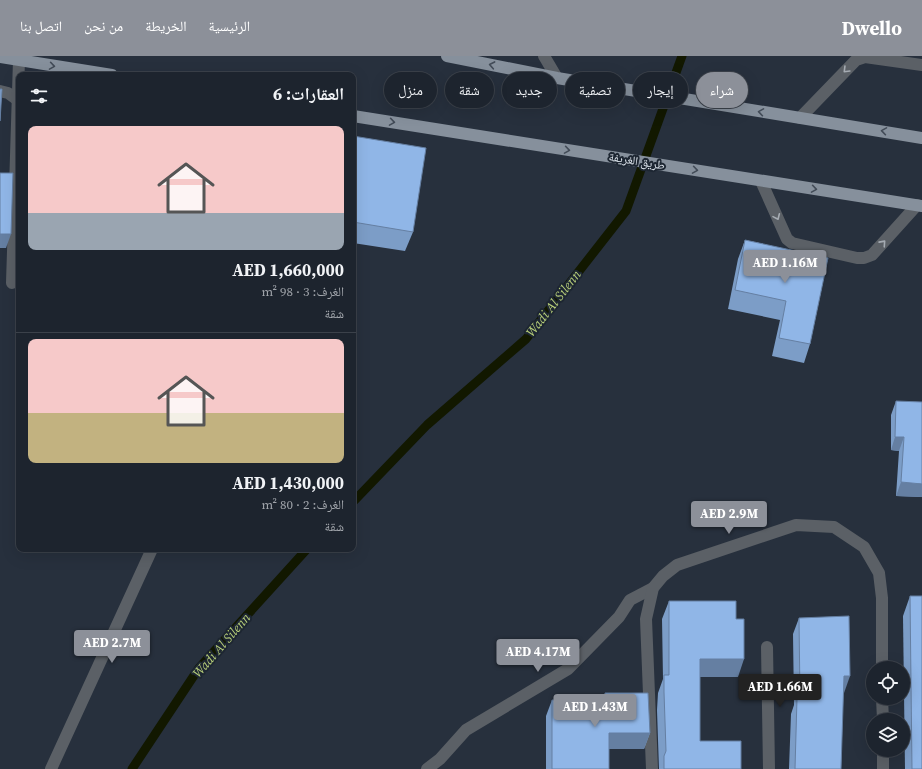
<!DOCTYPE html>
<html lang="ar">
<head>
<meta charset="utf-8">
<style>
	body { margin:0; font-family:"Source Serif 4","Noto Naskh Arabic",serif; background:#2a303a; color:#f1f3f6; direction:rtl; height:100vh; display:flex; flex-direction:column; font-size:15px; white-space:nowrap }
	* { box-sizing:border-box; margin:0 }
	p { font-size:13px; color:#a0a4aa }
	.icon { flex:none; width:22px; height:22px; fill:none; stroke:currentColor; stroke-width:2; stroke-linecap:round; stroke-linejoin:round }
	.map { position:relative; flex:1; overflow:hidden; direction:ltr }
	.panel { position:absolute; left:16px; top:16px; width:340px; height:480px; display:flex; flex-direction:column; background:#1d242e; border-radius:8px; box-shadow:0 4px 16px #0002,0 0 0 1px #3b414a; direction:rtl }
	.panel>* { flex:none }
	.top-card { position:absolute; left:368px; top:16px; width:380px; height:36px; direction:rtl; display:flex; gap:8px }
	.tools { position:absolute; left:866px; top:605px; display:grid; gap:8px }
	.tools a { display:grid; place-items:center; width:44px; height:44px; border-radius:50%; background:#1d242e; box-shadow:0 4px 16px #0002,0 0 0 1px #3b414a; font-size:20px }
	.price { position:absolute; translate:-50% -34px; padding:0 9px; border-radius:4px; background:#8c9099; color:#fff; font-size:13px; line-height:26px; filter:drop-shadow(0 1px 2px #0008) }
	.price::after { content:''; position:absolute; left:50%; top:24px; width:12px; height:9px; margin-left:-6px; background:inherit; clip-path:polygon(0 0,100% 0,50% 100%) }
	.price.selected { background:#222; color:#fff }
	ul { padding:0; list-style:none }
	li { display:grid; align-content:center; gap:8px; height:212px; padding:0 12px }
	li+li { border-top:1px solid #3b414a }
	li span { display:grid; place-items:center; height:124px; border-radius:8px; color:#555 }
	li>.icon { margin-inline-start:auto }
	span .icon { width:72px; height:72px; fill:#fffc; stroke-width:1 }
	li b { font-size:17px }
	h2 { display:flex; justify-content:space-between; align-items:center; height:48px; padding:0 12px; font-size:17px }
	.chip { padding:0 14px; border-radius:18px; background:#1d242e; box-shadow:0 4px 16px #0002,0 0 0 1px #3b414a; font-size:14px; line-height:36px }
	.chip.selected { background:#8c9099; color:#fff }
	header { display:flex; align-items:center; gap:24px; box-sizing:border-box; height:56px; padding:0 20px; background:#8c9099; color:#fff }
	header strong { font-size:19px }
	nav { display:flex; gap:22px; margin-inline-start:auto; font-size:14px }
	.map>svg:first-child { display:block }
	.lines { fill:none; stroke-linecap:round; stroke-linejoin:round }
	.stream { stroke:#121800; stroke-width:9 }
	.lane { stroke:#5b6066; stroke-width:12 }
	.street { stroke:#5b6066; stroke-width:12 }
	.primary { stroke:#86909c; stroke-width:12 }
	.wall { fill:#7c9dc7 }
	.shaded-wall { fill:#657fa2 }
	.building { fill:#90b6e7; stroke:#657fa2 }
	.oneway { stroke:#424b57 }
	.oneway2 { stroke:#a5abb2 }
	.labels { text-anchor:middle; stroke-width:4; stroke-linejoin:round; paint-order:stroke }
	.street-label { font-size:12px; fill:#e1e8f0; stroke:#1d2632 }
	.water-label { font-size:13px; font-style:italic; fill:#b7ce79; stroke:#1d2632 }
</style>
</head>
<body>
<header>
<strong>Dwello</strong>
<nav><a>الرئيسية</a><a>الخريطة</a><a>من نحن</a><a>اتصل بنا</a></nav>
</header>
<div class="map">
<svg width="922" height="713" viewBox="0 0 922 713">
	<rect width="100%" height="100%" fill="#27303d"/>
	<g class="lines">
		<g class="stream">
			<path d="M353,446l74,-77 99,-86 100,-128 56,-155"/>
			<path d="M132,713l67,-101 108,-119"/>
		</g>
		<g class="lane">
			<path d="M544,0l13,22"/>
			<path d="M800,62l56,-58 9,-3 57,8"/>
			<path d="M761,125l26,58 5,4 65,15h7l8,-3 45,-50"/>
		</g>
		<g class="street">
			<path d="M0,35l8,2 11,8"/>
			<path d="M12,227l7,-223"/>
			<path d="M767,591l2,122"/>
			<path d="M882,642l1,22"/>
			<path d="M883,694v19"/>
			<path d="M51,713l101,-220"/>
			<path d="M427,713l13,-10 26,-29 102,-61 51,-52 11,-17 23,-12"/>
			<path d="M652,713l-6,-150 7,-31 10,-12 14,-11 119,-40 38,2 30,20 15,26 3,25v70"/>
		</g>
		<g class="primary">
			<path d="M447,0l110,22 365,60"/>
			<path d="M0,1l112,18"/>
			<path d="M353,60l569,90"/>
		</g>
	</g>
	<g class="wall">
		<path d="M353,80l60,96 -8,19 -52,-8z"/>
		<path d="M745,184l83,18 -18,86 -6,19 -32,-7 8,-36 -52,-11 10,-50z"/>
		<path d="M896,345l26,96 -26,-1 3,-45 -8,-1v-35z"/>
		<path d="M910,540l12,173h-17l-2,-153z"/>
		<path d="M669,545l67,18 2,58h-38v64l41,28h-82l-2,-59 1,-17 5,-14 -1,-60z"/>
		<path d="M799,562l45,75h-1l-2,76h-52l2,-55 3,-9 -1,-71z"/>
		<path d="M605,637l45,40 -6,16h-35v20h-63v-53l6,-16 51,-1z"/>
	</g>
	<g class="shaded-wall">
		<path d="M0,178h11l-5,14h-6z"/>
		<path d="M895,381h9l-5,14 -8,-1z"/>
		<path d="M901,426l21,2v13l-26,-1z"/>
		<path d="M700,603h44l-6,18h-44z"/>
		<path d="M844,620h6l-6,17h-6z"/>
		<path d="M609,677h41l-6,16h-41z"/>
	</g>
	<g class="building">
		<path d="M0,33h2l-2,32z"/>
		<path d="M353,80l73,12 -13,84 -60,-10z"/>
		<path d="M0,117h13l-2,61h-11z"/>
		<path d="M745,184l83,18 -18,86 -31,-6 7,-37 -51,-11z"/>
		<path d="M896,345l26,1v82l-21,-2 3,-45h-9z"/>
		<path d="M910,540h12v173h-10z"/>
		<path d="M669,545h67v18h8v40h-44v82h41v28h-77v-13l2,-5 -2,-59v-17h5z"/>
		<path d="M849,560l1,60h-6l-3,93h-46l2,-71h3l-1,-80z"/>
		<path d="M605,637h43l2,40h-41v36h-57v-69l53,-1z"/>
	</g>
	<defs><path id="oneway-chevron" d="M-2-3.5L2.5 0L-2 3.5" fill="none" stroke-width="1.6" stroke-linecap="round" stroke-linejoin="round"/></defs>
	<g class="oneway">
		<use href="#oneway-chevron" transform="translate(492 9) rotate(-169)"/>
		<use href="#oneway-chevron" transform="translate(52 10) rotate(9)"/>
		<use href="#oneway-chevron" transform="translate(761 56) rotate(-171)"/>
		<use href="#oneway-chevron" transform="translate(392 66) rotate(9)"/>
		<use href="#oneway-chevron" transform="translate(884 75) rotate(-171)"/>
		<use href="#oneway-chevron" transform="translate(567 94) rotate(9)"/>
		<use href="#oneway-chevron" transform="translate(695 114) rotate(9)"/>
		<use href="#oneway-chevron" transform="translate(814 133) rotate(9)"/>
	</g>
	<g class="oneway2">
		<use href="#oneway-chevron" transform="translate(846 14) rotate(135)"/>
		<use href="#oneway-chevron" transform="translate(777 161) rotate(66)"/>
		<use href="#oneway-chevron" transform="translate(883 187) rotate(-48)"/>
	</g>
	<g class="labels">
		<g class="street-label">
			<text transform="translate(637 105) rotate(9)" y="4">طريق الغريفة</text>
		</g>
		<g class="water-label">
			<text transform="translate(553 247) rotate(-52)" y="5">Wadi Al Silenn</text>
			<text transform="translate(221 589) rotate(-49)" y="5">Wadi Al Silenn</text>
		</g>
	</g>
</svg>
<div class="tools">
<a><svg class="icon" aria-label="locate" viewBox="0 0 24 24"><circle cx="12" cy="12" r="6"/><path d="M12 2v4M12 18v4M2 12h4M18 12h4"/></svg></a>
<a><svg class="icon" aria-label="layers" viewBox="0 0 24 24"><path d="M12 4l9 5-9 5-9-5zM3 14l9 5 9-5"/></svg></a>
</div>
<b class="price" style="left:785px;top:228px">AED 1.16M</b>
<b class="price" style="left:729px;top:479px">AED 2.9M</b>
<b class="price" style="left:112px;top:608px">AED 2.7M</b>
<b class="price" style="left:538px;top:617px">AED 4.17M</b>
<b class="price selected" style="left:780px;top:652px">AED 1.66M</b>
<b class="price" style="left:595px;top:672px">AED 1.43M</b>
<div class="top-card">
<a class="chip selected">شراء</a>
<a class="chip">إيجار</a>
<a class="chip">تصفية</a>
<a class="chip">جديد</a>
<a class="chip">شقة</a>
<a class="chip">منزل</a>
</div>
<section class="panel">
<h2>العقارات: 6<svg class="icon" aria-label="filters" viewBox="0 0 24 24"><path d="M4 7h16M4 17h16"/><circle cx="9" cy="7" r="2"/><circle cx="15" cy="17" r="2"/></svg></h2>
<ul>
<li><span style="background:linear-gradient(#f6c9c9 70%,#9aa5b1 0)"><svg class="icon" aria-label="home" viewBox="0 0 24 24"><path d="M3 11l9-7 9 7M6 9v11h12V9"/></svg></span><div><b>AED 1,660,000</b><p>الغرف: 3 · 98 m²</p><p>شقة</p></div></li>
<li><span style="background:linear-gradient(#f6c9c9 60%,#c2b280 0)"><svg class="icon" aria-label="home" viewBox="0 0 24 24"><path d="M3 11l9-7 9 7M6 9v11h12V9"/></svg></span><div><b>AED 1,430,000</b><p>الغرف: 2 · 80 m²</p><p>شقة</p></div></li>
</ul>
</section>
</div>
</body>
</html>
